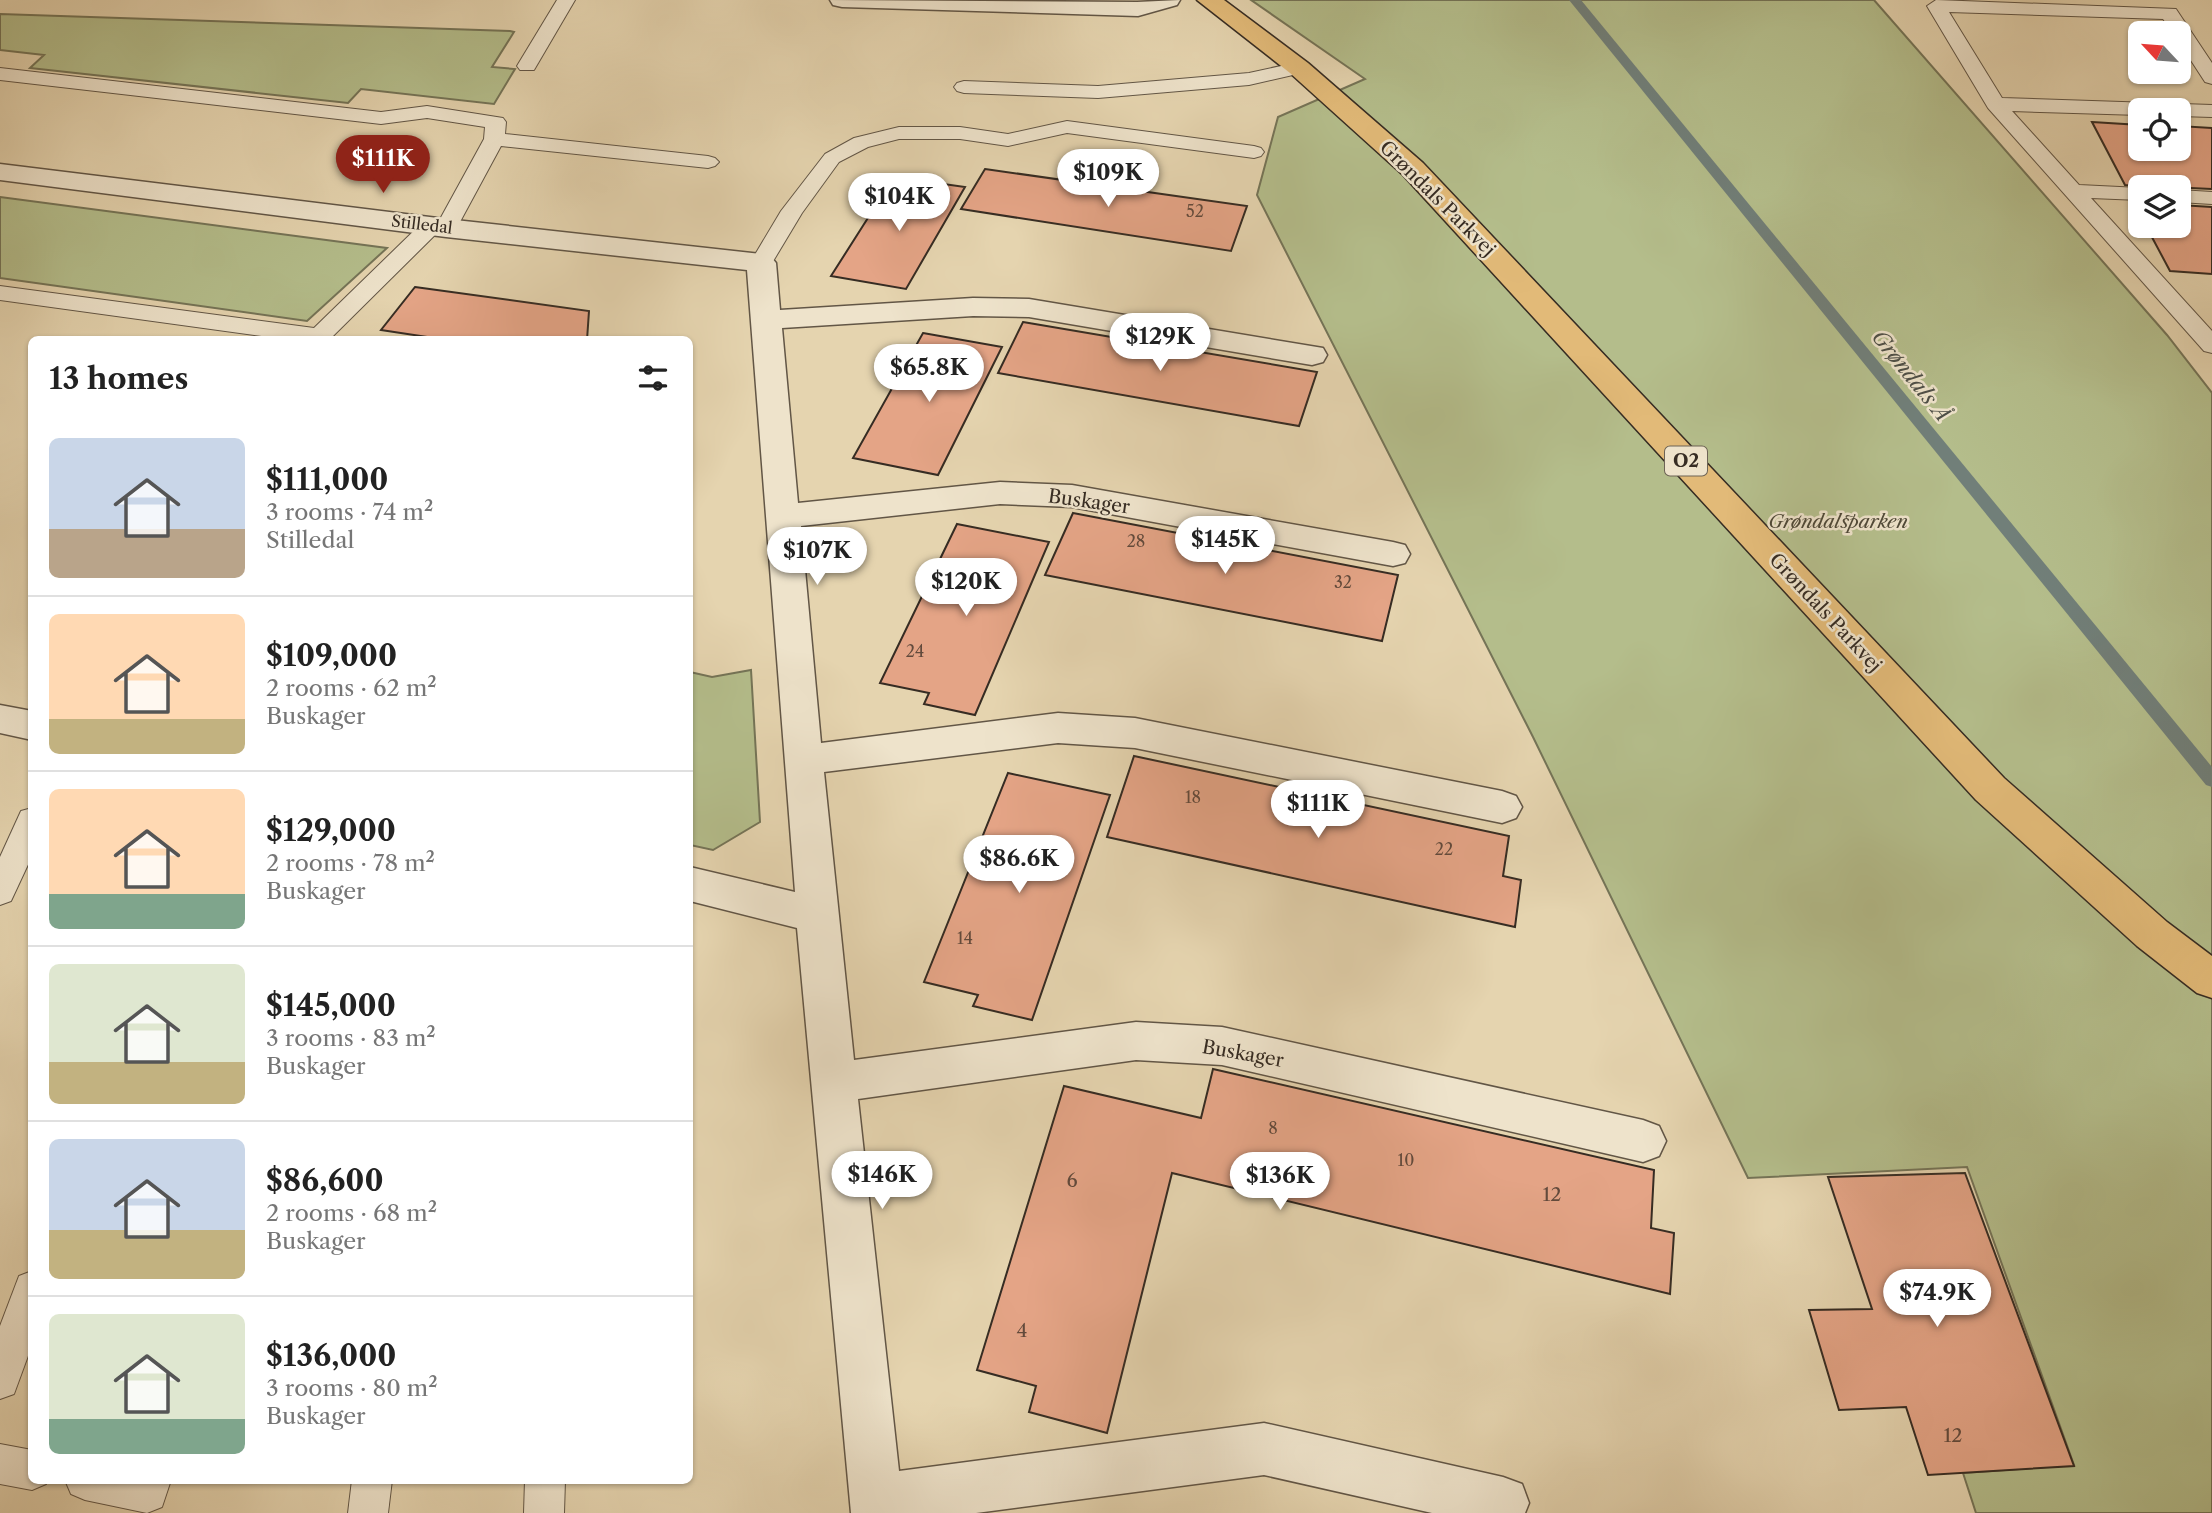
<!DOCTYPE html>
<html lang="en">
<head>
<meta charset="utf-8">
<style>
	body { margin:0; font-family:"Libre Caslon Text",serif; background:#f6f6f6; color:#222; height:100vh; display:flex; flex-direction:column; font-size:26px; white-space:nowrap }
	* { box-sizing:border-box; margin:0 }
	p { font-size:23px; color:#767676 }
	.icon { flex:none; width:38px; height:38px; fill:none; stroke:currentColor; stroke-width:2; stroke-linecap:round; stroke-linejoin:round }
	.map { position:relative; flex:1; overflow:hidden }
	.sheet { position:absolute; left:28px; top:336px; width:665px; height:1148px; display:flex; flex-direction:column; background:#fff; border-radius:10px; box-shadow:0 2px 5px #0004 }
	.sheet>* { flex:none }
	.needle { width:46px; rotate:296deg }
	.tools { position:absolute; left:2128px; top:21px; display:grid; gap:14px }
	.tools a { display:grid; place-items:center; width:63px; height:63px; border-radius:10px; background:#fff; box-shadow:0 2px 5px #0004; font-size:35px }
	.price { position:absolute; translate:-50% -60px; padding:0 16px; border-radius:24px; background:#fff; color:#222; font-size:23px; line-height:46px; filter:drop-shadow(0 2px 4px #0008) }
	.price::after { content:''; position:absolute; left:50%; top:42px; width:21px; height:16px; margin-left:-10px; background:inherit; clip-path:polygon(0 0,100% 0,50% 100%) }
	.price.current { background:#8f2418; color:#fff }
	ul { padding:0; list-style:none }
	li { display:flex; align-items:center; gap:21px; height:175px; padding:0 21px }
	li+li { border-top:2px solid #e0e0e0 }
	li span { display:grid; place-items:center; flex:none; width:196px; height:140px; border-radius:10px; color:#555 }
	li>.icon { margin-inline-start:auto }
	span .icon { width:84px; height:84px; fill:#fffc; stroke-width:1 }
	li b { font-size:30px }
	h2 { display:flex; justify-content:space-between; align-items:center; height:84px; padding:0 21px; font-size:30px }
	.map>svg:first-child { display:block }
	.green { fill:#b4bd8b; stroke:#757457; stroke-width:2 }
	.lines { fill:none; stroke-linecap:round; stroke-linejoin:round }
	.stream { fill:#717f79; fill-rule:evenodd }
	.building { fill:#e4a486; stroke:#362c23; stroke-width:2 }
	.lane-casing { stroke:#625646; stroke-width:2 }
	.street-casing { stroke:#625646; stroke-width:3 }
	.primary-casing { stroke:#362c23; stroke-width:3 }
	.lane { fill:#eee3cb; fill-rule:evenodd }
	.street { fill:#eee3cb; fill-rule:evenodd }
	.primary { fill:#e2ba78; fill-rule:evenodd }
	.labels { text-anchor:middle; stroke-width:5; stroke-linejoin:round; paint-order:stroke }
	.number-label { font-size:16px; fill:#624a3c }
	.far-street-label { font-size:16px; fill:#362c23; stroke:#eee3cb }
	.shield { fill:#eee3cb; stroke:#6d6355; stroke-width:2 }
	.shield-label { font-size:18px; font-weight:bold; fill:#362c23 }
	.street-label { font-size:19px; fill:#362c23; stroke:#eee3cb }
	.park-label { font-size:19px; font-style:italic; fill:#4f4938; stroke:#eee3cb }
	.near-number-label { font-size:19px; fill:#624a3c }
	.water-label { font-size:21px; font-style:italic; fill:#4e4f47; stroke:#eee3cb }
</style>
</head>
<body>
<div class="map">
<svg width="2212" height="1513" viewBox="0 0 2212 1513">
	<rect width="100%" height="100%" fill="#e5d4af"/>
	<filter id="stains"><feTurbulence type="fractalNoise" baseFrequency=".00286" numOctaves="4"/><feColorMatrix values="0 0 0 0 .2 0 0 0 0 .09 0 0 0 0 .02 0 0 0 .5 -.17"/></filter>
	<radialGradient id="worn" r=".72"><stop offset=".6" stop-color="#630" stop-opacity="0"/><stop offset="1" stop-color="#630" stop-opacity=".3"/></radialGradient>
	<g class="green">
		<path d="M1251,0h623l293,335 45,58v1120h-236l-13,-40 111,-8 -107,-298 -219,11 -215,-441 -276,-542 21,-78 87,-38z"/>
		<path d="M0,14l510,17 4,1 -22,35 23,2 -21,35 -133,-15 -13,14 -318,-35 14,-13 -44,-5z"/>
		<path d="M0,197l387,51 -80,73 -307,-43z"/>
		<path d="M751,670l9,152 -47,28 -23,-5v-173l22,5z"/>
	</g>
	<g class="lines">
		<path class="stream" d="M1569,0h12l631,767v20l-6,-2z"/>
	</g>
	<g class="building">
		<path d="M2092,122l48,3v24h39v-23l33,2v61l-87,-4z"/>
		<path d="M985,169l262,37 -16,45 -270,-42z"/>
		<path d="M894,177l71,10 -59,102 -75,-13z"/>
		<path d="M2179,205l33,2v67l-42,-3 -24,-45h33z"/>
		<path d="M415,287l174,24 -2,29h-140l-66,-10z"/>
		<path d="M1023,322l294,50 -18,54 -301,-53z"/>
		<path d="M923,333l79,14 -64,128 -85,-17z"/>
		<path d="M1073,513l325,62 -16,66 -337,-66z"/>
		<path d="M957,524l92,18 -74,173 -51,-11 5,-11 -49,-10z"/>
		<path d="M1134,756l375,80 -6,40 18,4 -6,47 -408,-90z"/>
		<path d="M1008,773l102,22 -78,225 -59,-14 5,-11 -54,-13z"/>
		<path d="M1213,1069l441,101 -3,58 23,5 -4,61 -498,-121 -65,260 -78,-21 7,-26 -59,-16 87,-284 137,32z"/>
		<path d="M1965,1173l109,293 -146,9 -22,-68 -67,3 -30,-100 63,-1 -44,-132z"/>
	</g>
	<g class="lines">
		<defs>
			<g id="lane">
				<path d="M557,0h18l-41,70h-14l-3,-4z"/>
				<path d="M1936,0l240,9 36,54v21l-7,-2 -26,-40v-9h-6l-10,-14 -214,-7 53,86 210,7v12l-33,-1v-6h-39v5l-128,-4 67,74 61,3v12l-49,-2 121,133v22l-8,-2 -216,-243 -61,-102z"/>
				<path d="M1299,62l7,2 3,4 -3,4 -57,13 -151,13 -134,-5 -7,-2 -3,-4 3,-4 7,-2 134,5 151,-13z"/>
				<path d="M0,68l381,44 46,-6 76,12 3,4 -1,12 203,22 7,2 4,4 -4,4 -7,2 -207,-22 -47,87 -16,-1 -109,108h-38l-291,-40v-14l314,42 110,-107h15l45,-82 1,-12 -58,-9 -46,6 -381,-44z"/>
				<path d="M1067,121l187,25 7,2 3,4 -3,4 -7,2 -187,-25 -59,13 -48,-7h-61l-31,8 -29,15 -37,51 -33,55h-16l-3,-5 31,-52 44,-57 29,-16 45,-11h61l48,7z"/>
				<path d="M2179,190l33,2v12l-33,-2z"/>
				<path d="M32,808v48l-21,45 -11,4v-48l21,-46z"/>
				<path d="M32,1271v74l-18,49 -14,5v-73l19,-50z"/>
				<path d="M0,1444l32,6v30h16l-2,4 -14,6 -32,-6z"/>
				<path d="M65,1480h106l-9,27 -15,6 -62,-13 -14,-6z"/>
				<path d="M352,1480h40l-4,33h-40z"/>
				<path d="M525,1480h40l-1,33h-40z"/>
			</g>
			<g id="street">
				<path d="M830,0l307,2 43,-2 -3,5 -39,11 -296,-9 -9,-2z"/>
				<path d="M0,164l446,55 315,35 10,3 5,6 4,47 193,-12 56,1 294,49 4,7 -4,7 -11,3 -283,-48 -56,-1 -191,12 16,175 202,-21 72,3 321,57 12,3 5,9 -5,9 -12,3 -321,-59 -72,-3 -199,22 20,217 237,-30 77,5 367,73 14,5 6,11 -6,11 -14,5 -367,-75 -77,-5 -234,29 30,288 282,-38 86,5 421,93 16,6 7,15 -7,15 -16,6 -421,-97 -86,-5 -278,39 41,372 365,-48 239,54 19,7 7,19 -4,10h-93l-168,-38 -288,38h-125l-54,-585 -107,-27v-34l105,25 -48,-622 -301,-33 -446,-57z"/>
				<path d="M0,705l32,6v29l-32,-7z"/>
			</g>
			<path id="primary" d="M1197,0h27l84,63 115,100 581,615 163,144 45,34v42l-15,-5 -60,-47 -161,-146 -573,-625 -113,-102z"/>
		</defs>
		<use href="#lane" class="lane-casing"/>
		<use href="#street" class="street-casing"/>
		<use href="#primary" class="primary-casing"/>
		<use href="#lane" class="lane"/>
		<use href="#street" class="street"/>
		<use href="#primary" class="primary"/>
	</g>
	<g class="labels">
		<g class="number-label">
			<text x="1195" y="217">52</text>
			<text x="1136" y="547">28</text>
			<text x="1343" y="588">32</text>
			<text x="915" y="657">24</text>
			<text x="1193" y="803">18</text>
			<text x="1444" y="855">22</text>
			<text x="965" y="944">14</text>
			<text x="1273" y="1134">8</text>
			<text x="1406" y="1166">10</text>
		</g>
		<g class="far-street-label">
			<text transform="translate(422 224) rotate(7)" y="6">Stilledal</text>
		</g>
		<rect class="shield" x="1665" y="446.5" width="42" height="29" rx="5"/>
		<g class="shield-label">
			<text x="1686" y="467">O2</text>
		</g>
		<g class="street-label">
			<text transform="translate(1438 198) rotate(45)" y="7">Grøndals Parkvej</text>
			<text transform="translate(1089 501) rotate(8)" y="7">Buskager</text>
			<text transform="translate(1826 612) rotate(47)" y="7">Grøndals Parkvej</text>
			<text transform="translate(1243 1053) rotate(10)" y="7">Buskager</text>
		</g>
		<g class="park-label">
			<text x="1838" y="528">Grøndalsparken</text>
		</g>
		<g class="near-number-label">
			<text x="1072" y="1187">6</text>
			<text x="1552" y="1201">12</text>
			<text x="1022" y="1337">4</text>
			<text x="1953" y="1442">12</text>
		</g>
		<g class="water-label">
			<text transform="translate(1911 376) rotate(51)" y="7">Grøndals Å</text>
		</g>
	</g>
	<rect width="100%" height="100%" filter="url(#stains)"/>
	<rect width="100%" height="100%" fill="url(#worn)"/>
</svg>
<div class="tools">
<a><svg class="needle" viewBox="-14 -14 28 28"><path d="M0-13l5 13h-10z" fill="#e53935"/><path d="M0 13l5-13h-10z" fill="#767676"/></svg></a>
<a><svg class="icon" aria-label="locate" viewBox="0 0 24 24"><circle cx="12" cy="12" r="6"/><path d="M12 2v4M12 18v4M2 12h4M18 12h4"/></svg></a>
<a><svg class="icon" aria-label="layers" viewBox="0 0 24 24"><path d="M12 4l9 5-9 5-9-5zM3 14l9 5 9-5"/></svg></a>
</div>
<b class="price current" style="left:383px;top:195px">$111K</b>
<b class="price" style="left:1108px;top:209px">$109K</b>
<b class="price" style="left:899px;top:233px">$104K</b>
<b class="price" style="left:1160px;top:373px">$129K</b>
<b class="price" style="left:929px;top:404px">$65.8K</b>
<b class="price" style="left:1225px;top:576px">$145K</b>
<b class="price" style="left:817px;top:587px">$107K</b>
<b class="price" style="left:966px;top:618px">$120K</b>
<b class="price" style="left:1318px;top:840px">$111K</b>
<b class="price" style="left:1019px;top:895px">$86.6K</b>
<b class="price" style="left:882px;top:1211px">$146K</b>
<b class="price" style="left:1280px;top:1212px">$136K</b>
<b class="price" style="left:1937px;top:1329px">$74.9K</b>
<section class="sheet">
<h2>13 homes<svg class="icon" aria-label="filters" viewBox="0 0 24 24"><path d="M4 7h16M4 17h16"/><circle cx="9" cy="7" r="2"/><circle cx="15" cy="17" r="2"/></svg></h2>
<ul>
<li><span style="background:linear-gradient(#c9d6e8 65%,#b9a48a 0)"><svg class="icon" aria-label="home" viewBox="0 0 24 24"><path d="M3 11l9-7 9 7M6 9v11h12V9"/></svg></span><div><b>$111,000</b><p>3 rooms · 74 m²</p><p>Stilledal</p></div></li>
<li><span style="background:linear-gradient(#ffd9b3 75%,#c2b280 0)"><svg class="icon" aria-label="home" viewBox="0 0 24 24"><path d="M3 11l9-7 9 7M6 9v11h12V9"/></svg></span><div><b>$109,000</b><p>2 rooms · 62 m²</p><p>Buskager</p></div></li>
<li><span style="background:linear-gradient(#ffd9b3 75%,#7fa58c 0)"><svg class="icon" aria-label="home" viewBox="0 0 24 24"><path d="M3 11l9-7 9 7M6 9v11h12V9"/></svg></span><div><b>$129,000</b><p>2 rooms · 78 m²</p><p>Buskager</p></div></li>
<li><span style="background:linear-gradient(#dfe7d0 70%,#c2b280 0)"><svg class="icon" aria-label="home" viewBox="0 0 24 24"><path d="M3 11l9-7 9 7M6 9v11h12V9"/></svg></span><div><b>$145,000</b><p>3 rooms · 83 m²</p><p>Buskager</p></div></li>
<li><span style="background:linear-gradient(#c9d6e8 65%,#c2b280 0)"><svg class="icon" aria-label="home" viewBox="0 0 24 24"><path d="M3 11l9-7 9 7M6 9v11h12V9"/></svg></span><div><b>$86,600</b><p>2 rooms · 68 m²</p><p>Buskager</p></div></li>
<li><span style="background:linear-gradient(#dfe7d0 75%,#7fa58c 0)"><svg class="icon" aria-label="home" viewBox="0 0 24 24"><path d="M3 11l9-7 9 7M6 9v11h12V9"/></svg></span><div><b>$136,000</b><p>3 rooms · 80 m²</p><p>Buskager</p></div></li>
</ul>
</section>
</div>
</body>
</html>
